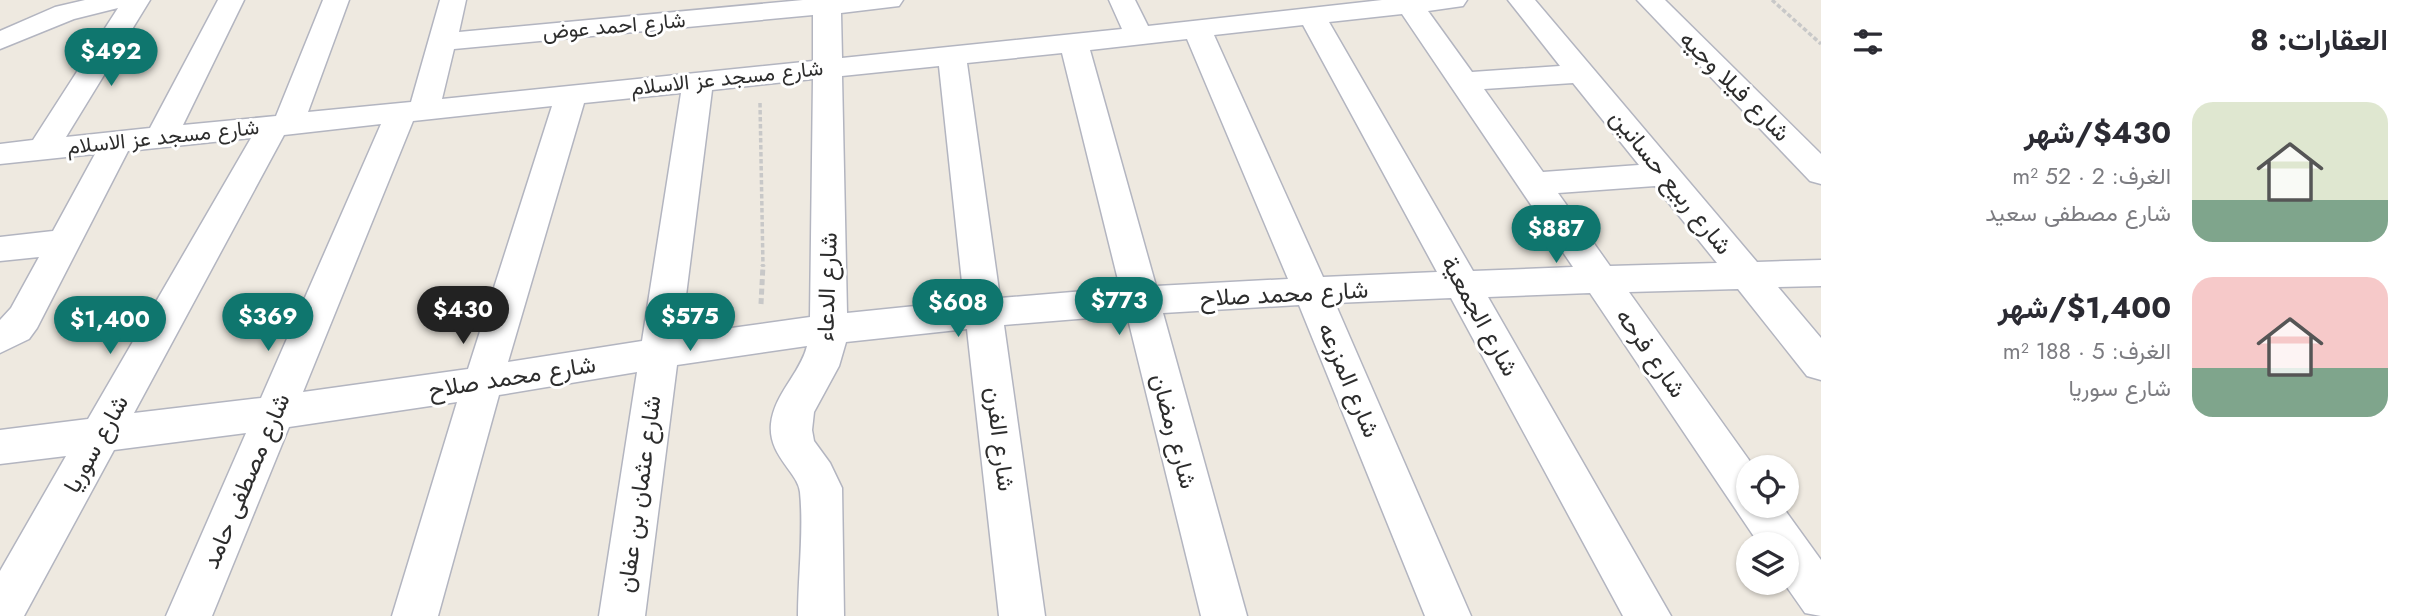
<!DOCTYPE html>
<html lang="ar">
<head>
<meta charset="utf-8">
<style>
	body { margin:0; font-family:Jost,Vazirmatn,sans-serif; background:#f2f2f3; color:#2b2b33; direction:rtl; height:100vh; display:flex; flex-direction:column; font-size:26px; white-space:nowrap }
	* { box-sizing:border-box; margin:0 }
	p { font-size:23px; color:#7c7c81 }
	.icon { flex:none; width:38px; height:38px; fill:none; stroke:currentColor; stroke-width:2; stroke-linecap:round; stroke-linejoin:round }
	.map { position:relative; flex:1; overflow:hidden; direction:ltr }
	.side { display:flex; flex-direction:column; background:#fff; width:595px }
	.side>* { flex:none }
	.fabs { position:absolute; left:1736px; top:455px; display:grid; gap:14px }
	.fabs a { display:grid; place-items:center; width:63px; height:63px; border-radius:50%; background:#fff; box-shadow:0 2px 5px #0004; font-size:35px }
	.price { position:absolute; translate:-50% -60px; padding:0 16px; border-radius:24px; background:#0f766e; color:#fff; font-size:23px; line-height:46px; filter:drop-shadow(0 2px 4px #0008) }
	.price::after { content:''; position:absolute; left:50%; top:42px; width:21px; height:16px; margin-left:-10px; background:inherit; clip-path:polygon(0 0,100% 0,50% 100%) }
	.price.on { background:#222; color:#fff }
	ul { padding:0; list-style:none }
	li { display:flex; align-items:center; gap:21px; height:175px; padding:0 28px }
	li span { display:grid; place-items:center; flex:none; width:196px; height:140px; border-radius:21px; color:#555 }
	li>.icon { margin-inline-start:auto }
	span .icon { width:84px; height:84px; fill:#fffc; stroke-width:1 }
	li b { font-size:30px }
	h2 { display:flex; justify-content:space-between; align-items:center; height:84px; padding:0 28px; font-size:30px }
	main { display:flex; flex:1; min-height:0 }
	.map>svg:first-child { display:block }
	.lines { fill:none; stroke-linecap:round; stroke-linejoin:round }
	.minor-casing { stroke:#b3b5c0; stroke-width:3 }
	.path-far1 { stroke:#c8c8c8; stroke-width:3.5; stroke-dasharray:4.5 2.5; stroke-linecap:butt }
	.path { stroke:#c8c8c8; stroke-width:5; stroke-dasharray:6 3.5; stroke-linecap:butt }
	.minor { fill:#fff; fill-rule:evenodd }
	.labels { text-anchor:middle; stroke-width:6; stroke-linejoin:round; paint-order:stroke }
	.far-street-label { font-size:21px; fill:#2d2d2d; stroke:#fff }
	.street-label { font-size:24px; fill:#2d2d2d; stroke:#fff }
</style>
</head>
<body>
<main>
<section class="side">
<h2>العقارات: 8<svg class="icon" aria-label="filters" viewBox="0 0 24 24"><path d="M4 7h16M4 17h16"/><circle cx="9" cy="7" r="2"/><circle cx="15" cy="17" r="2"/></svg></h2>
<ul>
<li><span style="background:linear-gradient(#dfe7d0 70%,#7fa58c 0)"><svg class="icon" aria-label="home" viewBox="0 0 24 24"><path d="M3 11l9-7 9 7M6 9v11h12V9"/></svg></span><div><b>$430/شهر</b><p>الغرف: 2 · 52 m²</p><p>شارع مصطفى سعيد</p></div></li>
<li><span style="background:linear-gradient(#f6c9c9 65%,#7fa58c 0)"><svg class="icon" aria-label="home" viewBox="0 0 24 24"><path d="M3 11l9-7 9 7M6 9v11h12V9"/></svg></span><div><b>$1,400/شهر</b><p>الغرف: 5 · 188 m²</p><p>شارع سوريا</p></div></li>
</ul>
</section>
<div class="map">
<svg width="1821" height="616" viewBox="0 0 1821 616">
	<rect width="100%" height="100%" fill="#eee9e0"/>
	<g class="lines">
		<defs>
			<g id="minor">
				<path d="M85,0h65l-84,137 84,-9 68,-128h26l-61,125 93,-9 47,-116h26l-41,112 103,-10 29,-102h26l-7,32 344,-32h100l-4,6 -58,7 1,45 280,-29 -13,-29h26l13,26 234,-26h85l-4,6 -35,5 44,61 88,-6 -52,-66h27l222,262 64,-2v26l-43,1 43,51v42l-14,-4 -69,-87 -109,3 125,175h-6v39h34l39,54v56l-16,-3 -21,-30h3v-39h-28l-169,-251 -102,4 183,319h-48l-172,-318 -116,5 136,313h-46l-126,-311 -136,8 84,303h-46l-74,-301 -123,10 41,291h-46l-32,-287 -121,13 -7,24 -25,46 -2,18 2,11 16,22 12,25 2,128h-46c0,-40 6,-85 2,-124 -2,-20 -32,-36 -29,-68 3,-30 29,-50 36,-78l-130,19 -32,251h-46l38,-244 -138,23 -61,221h-46l65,-214 -168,25 -77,189h-46l80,-183 -132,17 -90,166h-24v-45l66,-115 -66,8v-34l88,-11 163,-281 -123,13 -91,177 -8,11 -29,14v-33l11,-12 28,-51 -39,4v-24l53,-6 42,-77 -95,10v-20l33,-4 85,-132 -44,11 -74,30v-18l55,-24zM1402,14l171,253 -100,4 -144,-249zM813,15v46l-371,38 12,-50zM1303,25l134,247 -114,5 -109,-242zM1187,39l101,240 -132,7 -66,-236zM1062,53l58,235 -120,10 -33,-235zM939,66l25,235 -117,12 -5,-237zM813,79l-3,238 -129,18 31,-245zM1573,83l66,82 -96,7 -59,-83zM681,93l-39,248 -134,21 76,-259zM552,106l-84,263 -165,23 110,-271zM381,124l-120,274 -127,15 150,-278zM1655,186l62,77 -107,3 -52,-73z"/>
				<path d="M1637,0h28l156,154v30l-11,-3z"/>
			</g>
		</defs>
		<use href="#minor" class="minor-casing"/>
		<g class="path-far1">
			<path d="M1772,0l49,44"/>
			<path d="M760,103l3,164"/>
		</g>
		<path class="path" d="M761,304l2,-39"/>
		<use href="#minor" class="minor"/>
	</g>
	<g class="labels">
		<g class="far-street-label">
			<text transform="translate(614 26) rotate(-5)" y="7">شارع احمد عوض</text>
			<text transform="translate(727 78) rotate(-6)" y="7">شارع مسجد عز الاسلام</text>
			<text transform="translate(163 137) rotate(-6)" y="7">شارع مسجد عز الاسلام</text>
		</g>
		<g class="street-label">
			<text transform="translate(1735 86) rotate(45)" y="8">شارع فيلا وجيه</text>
			<text transform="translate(1671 182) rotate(51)" y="8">شارع ربيع حسانين</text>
			<text transform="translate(827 287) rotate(-88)" y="8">شارع الدعاء</text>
			<text transform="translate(1284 294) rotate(-3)" y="8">شارع محمد صلاح</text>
			<text transform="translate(1480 316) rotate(61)" y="8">شارع الجمعية</text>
			<text transform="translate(1651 353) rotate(55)" y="8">شارع فرحه</text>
			<text transform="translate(512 377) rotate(-9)" y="8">شارع محمد صلاح</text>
			<text transform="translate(1349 380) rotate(67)" y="8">شارع المزرعه</text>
			<text transform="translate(1174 431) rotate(75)" y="8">شارع رمضان</text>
			<text transform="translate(1000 439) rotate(83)" y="8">شارع الفرن</text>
			<text transform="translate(96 444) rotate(-61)" y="8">شارع سوريا</text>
			<text transform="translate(246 481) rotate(-67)" y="8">شارع مصطفى حامد</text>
			<text transform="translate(639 494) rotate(-82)" y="8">شارع عثمان بن عفان</text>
		</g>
	</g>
</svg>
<div class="fabs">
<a><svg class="icon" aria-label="locate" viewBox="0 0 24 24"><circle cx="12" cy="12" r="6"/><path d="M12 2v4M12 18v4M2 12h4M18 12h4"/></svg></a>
<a><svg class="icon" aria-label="layers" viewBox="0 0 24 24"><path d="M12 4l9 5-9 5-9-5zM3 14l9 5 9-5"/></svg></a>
</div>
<b class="price" style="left:111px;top:88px">$492</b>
<b class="price" style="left:1556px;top:265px">$887</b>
<b class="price" style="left:1119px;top:337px">$773</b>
<b class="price" style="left:958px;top:339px">$608</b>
<b class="price on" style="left:463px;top:346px">$430</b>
<b class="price" style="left:268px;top:353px">$369</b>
<b class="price" style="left:690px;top:353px">$575</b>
<b class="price" style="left:110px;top:356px">$1,400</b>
</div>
</main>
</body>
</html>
